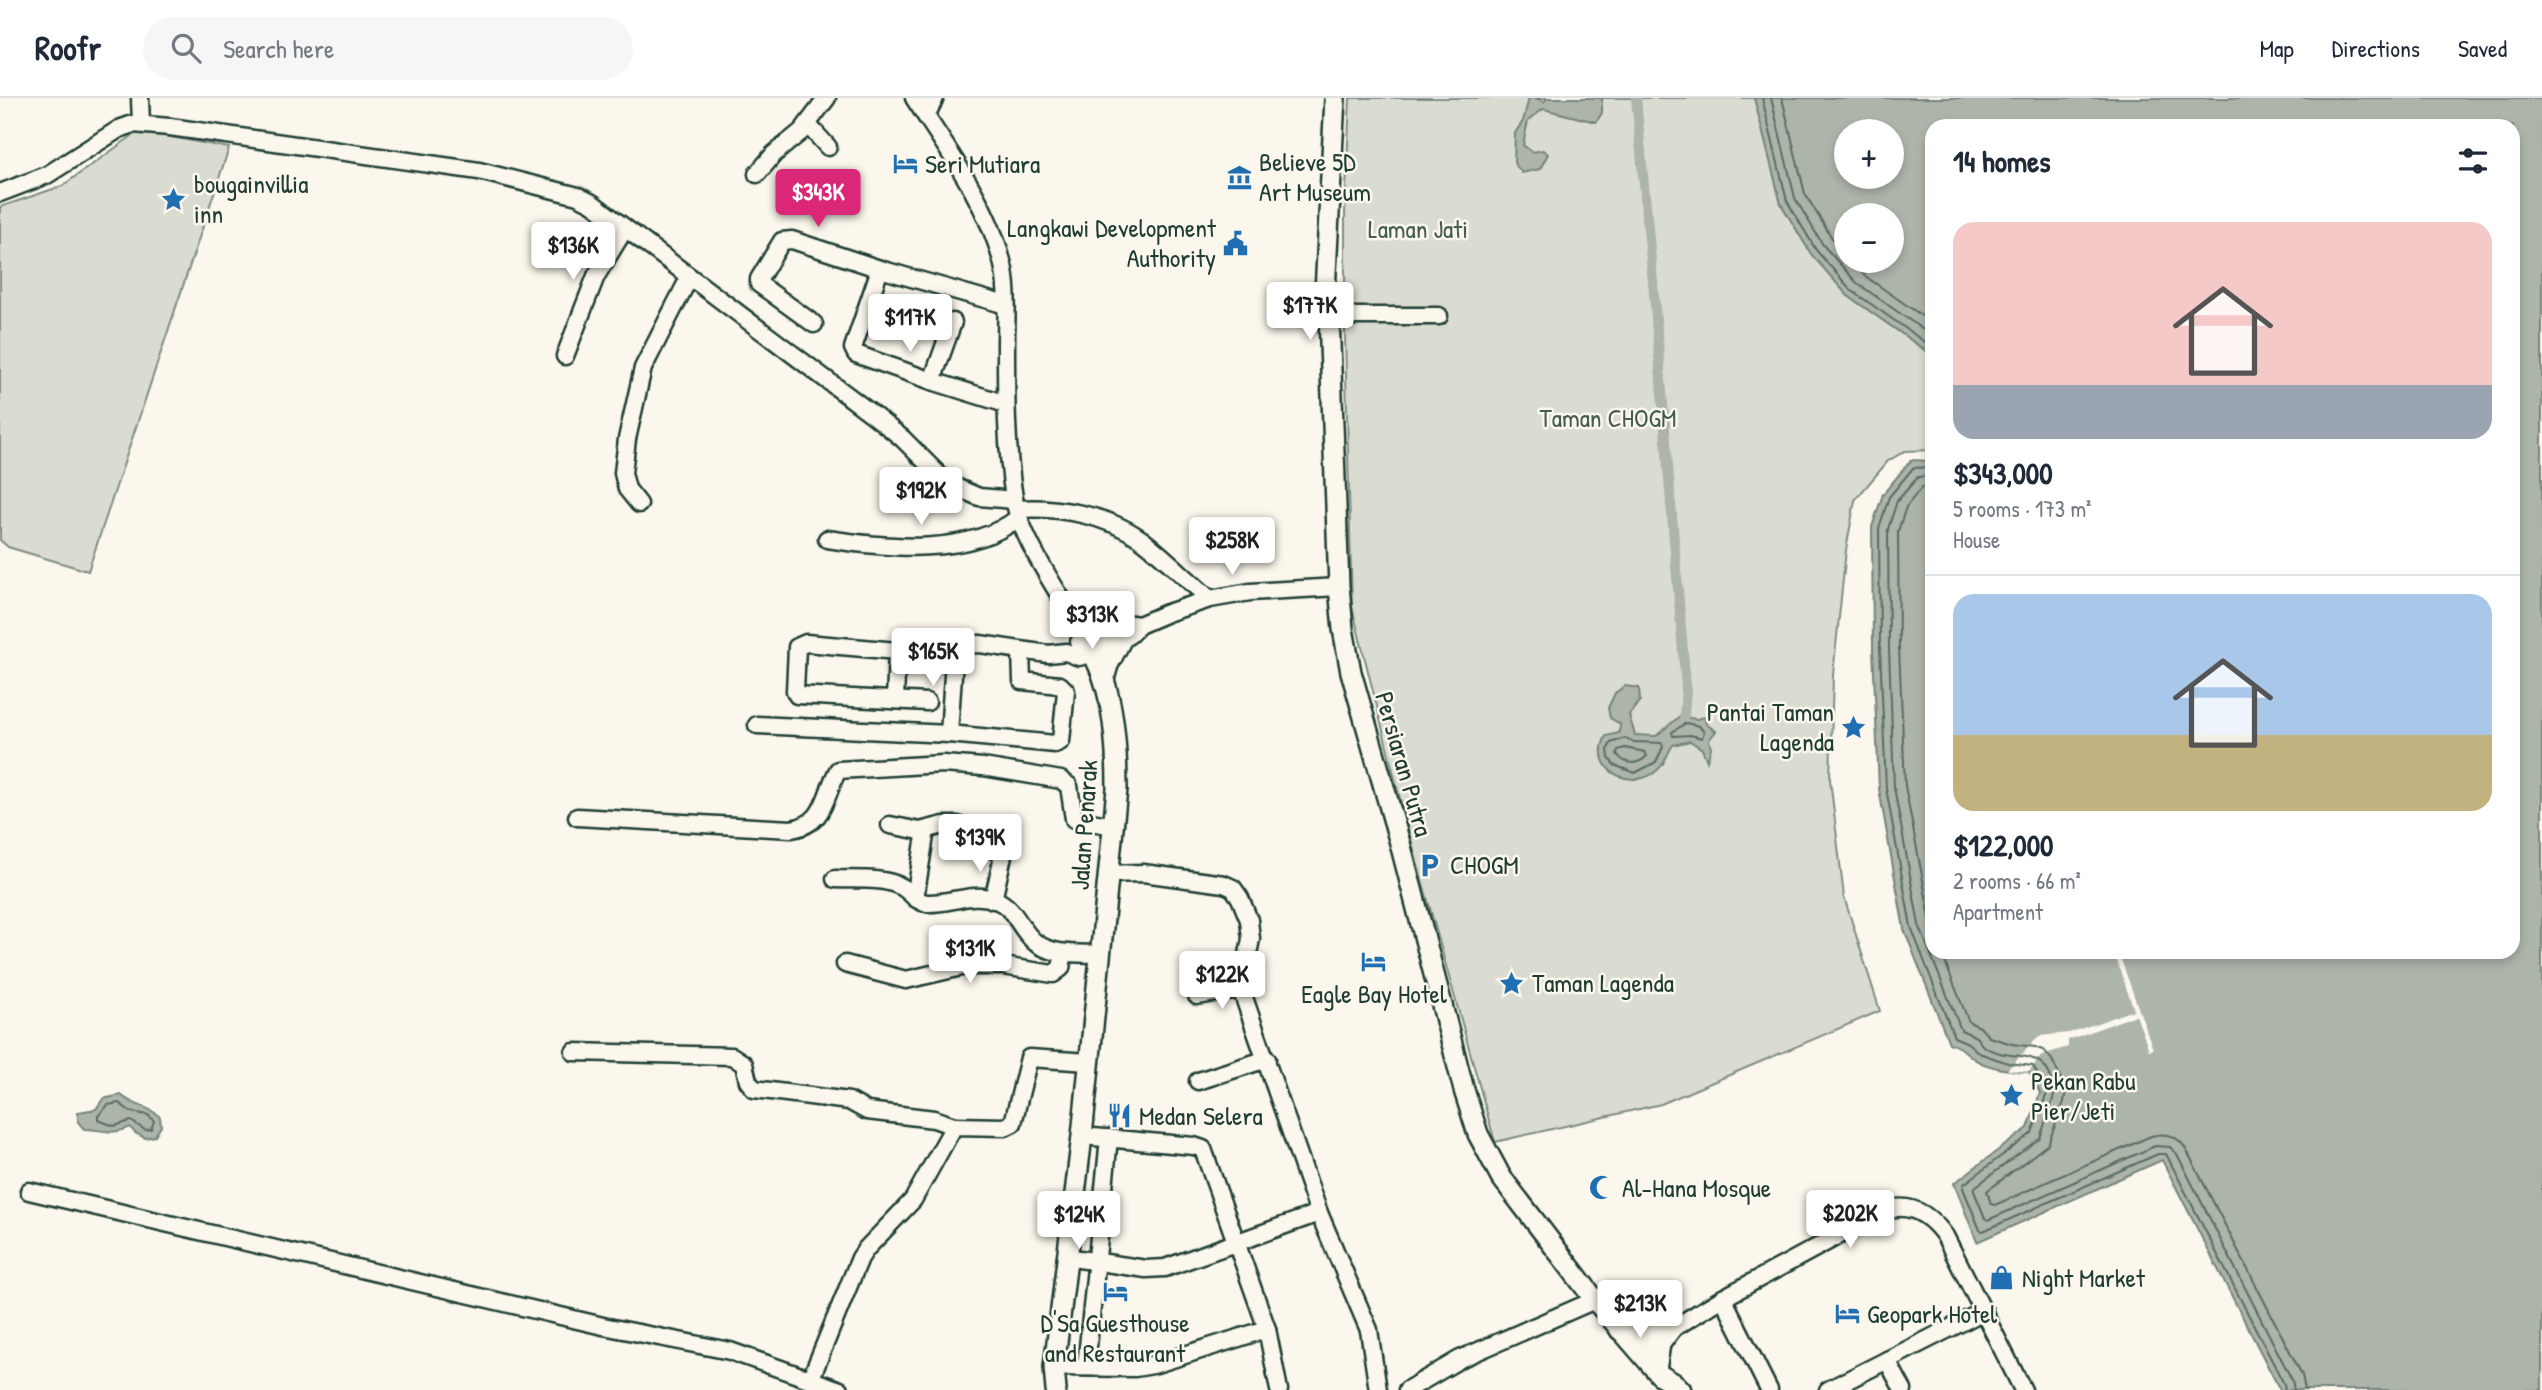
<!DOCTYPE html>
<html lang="en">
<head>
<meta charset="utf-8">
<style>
	body { margin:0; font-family:"Patrick Hand",sans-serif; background:#f6f6f7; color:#1f2937; height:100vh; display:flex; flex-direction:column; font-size:26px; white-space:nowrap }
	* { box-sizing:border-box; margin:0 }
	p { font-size:23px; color:#747a83 }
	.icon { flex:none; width:38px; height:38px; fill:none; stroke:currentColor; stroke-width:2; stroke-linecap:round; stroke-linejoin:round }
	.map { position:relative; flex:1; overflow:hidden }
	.drawer { position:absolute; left:1925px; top:21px; width:595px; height:840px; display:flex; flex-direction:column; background:#fff; border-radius:21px; box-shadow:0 4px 10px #0003 }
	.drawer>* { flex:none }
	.buttons { position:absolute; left:1834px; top:21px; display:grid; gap:14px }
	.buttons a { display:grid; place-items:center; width:70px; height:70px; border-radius:50%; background:#fff; box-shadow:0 4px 10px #0003; font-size:35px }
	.price { position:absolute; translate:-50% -60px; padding:0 16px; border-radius:7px; background:#fff; color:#222; font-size:23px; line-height:46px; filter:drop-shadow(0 2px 4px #0008) }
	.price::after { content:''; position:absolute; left:50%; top:42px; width:21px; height:16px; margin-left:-10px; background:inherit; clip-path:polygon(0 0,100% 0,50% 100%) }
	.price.current { background:#db2777; color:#fff }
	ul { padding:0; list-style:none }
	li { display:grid; align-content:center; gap:14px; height:371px; padding:0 28px }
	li+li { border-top:2px solid #e0e1e3 }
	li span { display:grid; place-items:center; height:217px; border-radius:21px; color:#555 }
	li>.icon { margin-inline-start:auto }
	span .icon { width:126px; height:126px; fill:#fffc; stroke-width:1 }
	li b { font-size:30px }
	h2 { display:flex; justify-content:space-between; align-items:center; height:84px; padding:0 28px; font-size:30px }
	header { display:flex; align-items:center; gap:42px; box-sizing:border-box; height:98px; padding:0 35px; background:#fff; border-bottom:2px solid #e0e1e3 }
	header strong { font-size:33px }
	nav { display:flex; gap:38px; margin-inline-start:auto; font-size:24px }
	.search { width:490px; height:63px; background:#f6f6f7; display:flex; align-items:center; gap:18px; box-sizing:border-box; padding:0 24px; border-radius:38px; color:#747a83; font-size:26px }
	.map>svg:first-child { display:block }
	.green { fill:#dbdcd1; stroke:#7d8c82; stroke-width:2 }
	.water { fill:#adb4aa; stroke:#74847b; stroke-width:2; fill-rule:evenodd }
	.pier { fill:#fbf7ec }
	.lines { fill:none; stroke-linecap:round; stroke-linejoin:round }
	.shore { stroke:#586d63; stroke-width:2 }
	.canal { stroke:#adb4aa; stroke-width:10 }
	.minor-casing { stroke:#1f3d34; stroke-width:21 }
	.major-casing { stroke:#1f3d34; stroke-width:24 }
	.minor { stroke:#fbf7ec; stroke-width:16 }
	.major { stroke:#fbf7ec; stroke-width:19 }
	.labels { text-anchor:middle; stroke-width:5; stroke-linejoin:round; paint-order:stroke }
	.poi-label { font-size:26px; fill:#1f3d34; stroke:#fbf7ec; text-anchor:start }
	.park-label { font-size:26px; fill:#455d53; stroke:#fbf7ec }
	.street-label { font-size:26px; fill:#1f3d34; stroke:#fbf7ec }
</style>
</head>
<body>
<header>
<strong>Roofr</strong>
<div class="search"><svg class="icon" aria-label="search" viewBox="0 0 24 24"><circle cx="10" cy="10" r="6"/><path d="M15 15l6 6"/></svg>Search here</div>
<nav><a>Map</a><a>Directions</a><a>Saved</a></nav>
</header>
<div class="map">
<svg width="2542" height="1292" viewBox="0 0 2542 1292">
	<rect width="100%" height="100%" fill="#fbf7ec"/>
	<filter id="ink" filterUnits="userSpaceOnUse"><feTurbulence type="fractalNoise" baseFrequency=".0143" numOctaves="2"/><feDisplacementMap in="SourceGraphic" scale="14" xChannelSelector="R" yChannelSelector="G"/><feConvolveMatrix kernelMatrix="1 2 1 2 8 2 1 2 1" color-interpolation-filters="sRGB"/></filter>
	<g filter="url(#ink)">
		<g class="green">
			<path d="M1350,0h404l4,11 89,186 85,60v95l-27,1 -17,10 -33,39 -9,50 -13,125 -3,104 14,118 36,114 -219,93 -166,38 -92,-331 -51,-204 -7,-271v-122z"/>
			<path d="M139,33l90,17 -141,423 -80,-24 -8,-7v-333l62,-21z"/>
		</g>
		<g class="water">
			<path d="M1529,0h7l8,4 3,-4h55v15l-6,9 -53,-13 -15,12 -5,24 9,7 11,-2 5,4 -8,15 -18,4 -8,-10 1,-30 8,-12z"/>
			<path d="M1754,0h788v1292h-262l-118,-230 -185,82 -23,-59 74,-55 12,-35 -11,-21c-15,-1 -44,-4 -56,-14 -12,-9 -8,-9 -24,-15l-45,-114 -25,-140 -6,-140 -1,-122 11,-33 28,-34 21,1v491h581v-826h-581v229l-85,-60 -36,-41 -30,-50zM1846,33h46v46h-46zM1846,117h46v46h-46z"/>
			<path d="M1625,588l14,2 1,13 -11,14 6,20 21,1 24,-20 16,3 9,-2 1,7 10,7 -7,9 2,8 -4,13 -5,-12 -12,-8 -17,4c-5,7 -7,15 -11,20 -20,29 -76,10 -56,-29l13,-3 1,-9 -10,-6 -2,-10 7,-15z"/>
			<path d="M121,997c15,13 26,9 39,22l1,9 -6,10 -10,2 -10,-5 -5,-6c-16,9 -29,2 -46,2l-6,-7v-10l18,-3 7,-10z"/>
		</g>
		<path class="pier" d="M2119,856l34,95 -4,1 -13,-35 -68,25v7l-26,8 -13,17 -22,-2 32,-34 30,-3 65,-23 -19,-54z"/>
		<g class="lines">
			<g class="shore">
				<path d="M1762,0l25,103 29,49 35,40 81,57"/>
				<path d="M1771,0l24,100 28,47 34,38 75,53"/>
				<path d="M1782,0l23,96 27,44 14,17"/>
				<path d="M1852,163l13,15 67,47"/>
				<path d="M1932,369l-19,1 -24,29 -10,31 1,121 6,139 25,139 43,110 14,6 11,10 29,10 25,3 14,27 -15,40 -68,51 -1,4 17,42 3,1 175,-77h8l118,230 1,6"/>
				<path d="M1932,378l-14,1 -21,24 -9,28 1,120 5,138 25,138 42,105c5,2 10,4 15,7 1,1 6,8 7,9 31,20 63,-6 72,47l-15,45 -65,49 -1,4 11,27 3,2 167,-74 15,1 7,7 115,226 2,10"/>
				<path d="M1932,389h-10l-16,20 -8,24 1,117 6,138 27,142"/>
				<path d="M1686,625l13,3 5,6 -2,6 -12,-3 -17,1 -1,-4z"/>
				<path d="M1625,640l9,4 28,1 1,4 -7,15 -21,11 -21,-8 -5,-7 -1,-9 3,-6z"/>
				<path d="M1625,650l20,4 2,4c-9,9 -22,10 -30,-2l1,-4z"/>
				<path d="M1941,854l28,70 11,5 9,10 23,7 23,3 10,4 7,9 14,30 -2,12 -16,42 -61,47 4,13 4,1 156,-69c15,-4 27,0 35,13l116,226 3,15"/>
				<path d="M119,1005l12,9 17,3 6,6 -3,8 -6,1 -14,-9 -17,5 -16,-6v-4l10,-11z"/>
			</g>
			<path class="canal" d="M1636,0l17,184 33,406 -2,28"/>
			<defs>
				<g id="minor">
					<path d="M140,0l1,26"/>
					<path d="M914,0c33,51 73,104 88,163 7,26 4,57 4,84 0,51 0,103 8,153 6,41 51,104 72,141"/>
					<path d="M926,18l9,-18"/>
					<path d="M808,27l20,22"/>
					<path d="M757,76l17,-20 28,-23 25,-33"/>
					<path d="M0,95l47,-18 72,-46 14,-5 37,3 309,44 99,25 14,7 280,211 30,24 40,40 16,10 21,9 35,3"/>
					<path d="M880,171l-27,79 3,6 76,27 74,23"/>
					<path d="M1329,218h110"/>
					<path d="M814,226l-55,-40v-5l23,-38 10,-1 88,29 126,36"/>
					<path d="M565,258l31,-80 28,-46"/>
					<path d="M932,283l21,-59"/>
					<path d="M639,406l-12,-15 -4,-16 4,-34 16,-71 46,-90"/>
					<path d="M1017,411c40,-3 90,6 124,30 24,18 46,41 69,60"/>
					<path d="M827,441c59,9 144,18 192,-22"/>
					<path d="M1079,544l45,-19 15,2"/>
					<path d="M895,602l2,-49"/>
					<path d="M927,604l-130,-7 -2,-4 2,-44 9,-4 103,9 46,-7 25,-1 68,10 18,-2 13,5 14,-4 36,-18 10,-10 28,-12 43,-14 40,-7 89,-5"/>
					<path d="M757,627l192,9 106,10 6,-3 5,-50 -6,-6 -38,-4 -1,-30"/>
					<path d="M949,636l6,-89"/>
					<path d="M577,719l214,12c35,-5 33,-33 47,-59l105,-6 40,3 78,13 8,6 5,33 40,7"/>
					<path d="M890,727l30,6 24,-6h14l45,31 -10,44"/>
					<path d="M1108,776l35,-1 81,11 9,4 7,10 9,22 2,19 -10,50 78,224 50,117 9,60"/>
					<path d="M835,781c20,1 47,-2 65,7 10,4 15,16 27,17 24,1 45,-12 69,-3 20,8 24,31 40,43 18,13 43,10 64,11"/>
					<path d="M915,800l11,-68"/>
					<path d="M845,866l61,16 60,-14h37l50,8 8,-6 3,-15"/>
					<path d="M1197,898l44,-7"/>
					<path d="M574,954l158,4 12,8 4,17 6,8 95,12 18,10 67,8 20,7"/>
					<path d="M1198,983l69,-22"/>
					<path d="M1082,1038l112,10 9,3 64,180 12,61"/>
					<path d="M29,1093l574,135 127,25 110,39"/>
					<path d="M1066,1159l80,12 19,-1 154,-55"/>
					<path d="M1723,1200l46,92"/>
					<path d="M1637,1252l86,-52 161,-87c26,-10 46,4 61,25l78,154"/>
					<path d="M1887,1262l16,30"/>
					<path d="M1054,1269l81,1 18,-3 114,-36"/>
					<path d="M1086,1269l23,-229"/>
					<path d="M811,1280l49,-120 6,-9 47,-49 41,-74 51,1 8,-4 16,-65 60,4"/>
					<path d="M1407,1292l53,-31 135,-59"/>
					<path d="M1828,1292l156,-79"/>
				</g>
				<g id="major">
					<path d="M1335,0l-10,194 4,24 10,271 4,42 8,43 49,171 64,247 14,44 23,43 94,123 65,75 15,9 6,6"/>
					<path d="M1104,581l4,-14 13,-25"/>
					<path d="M1620,1232l51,-1"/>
					<path d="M1656,1272l4,-26 11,-15"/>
					<path d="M1056,1292l-2,-23 28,-231 35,-347c0,-36 -2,-75 -13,-109 -4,-14 -12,-28 -18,-41"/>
				</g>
			</defs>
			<use href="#minor" class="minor-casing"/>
			<use href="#major" class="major-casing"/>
			<use href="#minor" class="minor"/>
			<use href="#major" class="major"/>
		</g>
	</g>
	<defs>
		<symbol id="hotel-bare" viewBox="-9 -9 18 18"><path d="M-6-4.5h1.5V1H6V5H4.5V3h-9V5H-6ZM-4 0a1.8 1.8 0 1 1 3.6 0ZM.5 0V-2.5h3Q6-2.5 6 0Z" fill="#1f6fb2" stroke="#fbf7ec" stroke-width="2.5" paint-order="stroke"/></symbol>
		<symbol id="museum-bare" viewBox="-9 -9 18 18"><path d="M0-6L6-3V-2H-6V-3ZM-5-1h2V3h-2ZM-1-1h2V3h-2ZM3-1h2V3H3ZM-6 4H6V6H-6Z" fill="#1f6fb2" stroke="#fbf7ec" stroke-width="2.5" paint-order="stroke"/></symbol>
		<symbol id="sight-bare" viewBox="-9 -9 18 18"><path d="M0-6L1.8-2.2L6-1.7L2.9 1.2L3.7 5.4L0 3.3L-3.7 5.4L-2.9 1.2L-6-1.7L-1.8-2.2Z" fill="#1f6fb2" stroke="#fbf7ec" stroke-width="2.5" paint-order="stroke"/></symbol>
		<symbol id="civic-bare" viewBox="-9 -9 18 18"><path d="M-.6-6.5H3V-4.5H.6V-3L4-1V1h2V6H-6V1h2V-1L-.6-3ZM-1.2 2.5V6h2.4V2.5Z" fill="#1f6fb2" stroke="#fbf7ec" stroke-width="2.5" paint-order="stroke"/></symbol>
		<symbol id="parking-bare" viewBox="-9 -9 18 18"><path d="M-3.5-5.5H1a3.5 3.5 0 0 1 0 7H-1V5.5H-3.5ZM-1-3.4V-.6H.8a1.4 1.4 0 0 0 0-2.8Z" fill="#1f6fb2" stroke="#fbf7ec" stroke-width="2.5" paint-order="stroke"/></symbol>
		<symbol id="restaurant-bare" viewBox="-9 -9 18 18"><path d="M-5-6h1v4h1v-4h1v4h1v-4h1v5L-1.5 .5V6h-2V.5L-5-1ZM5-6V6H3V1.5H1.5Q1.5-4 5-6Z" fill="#1f6fb2" stroke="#fbf7ec" stroke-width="2.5" paint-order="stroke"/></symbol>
		<symbol id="mosque-bare" viewBox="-9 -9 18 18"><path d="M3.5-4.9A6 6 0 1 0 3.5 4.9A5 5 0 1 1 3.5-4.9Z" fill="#1f6fb2" stroke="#fbf7ec" stroke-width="2.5" paint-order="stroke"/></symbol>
		<symbol id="shop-bare" viewBox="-9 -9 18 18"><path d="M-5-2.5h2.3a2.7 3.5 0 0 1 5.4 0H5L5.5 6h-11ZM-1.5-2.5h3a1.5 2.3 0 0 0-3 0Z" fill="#1f6fb2" stroke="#fbf7ec" stroke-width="2.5" paint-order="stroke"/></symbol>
	</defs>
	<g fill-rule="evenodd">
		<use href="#hotel-bare" x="888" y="48" width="35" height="35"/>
		<use href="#museum-bare" x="1222" y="62" width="35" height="35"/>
		<use href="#sight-bare" x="156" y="84" width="35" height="35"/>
		<use href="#civic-bare" x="1218" y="128" width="35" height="35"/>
		<use href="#sight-bare" x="1836" y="612" width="35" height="35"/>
		<use href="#parking-bare" x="1412" y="750" width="35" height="35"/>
		<use href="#hotel-bare" x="1356" y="846" width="35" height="35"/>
		<use href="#sight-bare" x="1494" y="868" width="35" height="35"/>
		<use href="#sight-bare" x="1994" y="980" width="35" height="35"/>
		<use href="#restaurant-bare" x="1102" y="1000" width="35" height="35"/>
		<use href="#mosque-bare" x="1584" y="1072" width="35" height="35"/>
		<use href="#shop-bare" x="1984" y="1162" width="35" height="35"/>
		<use href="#hotel-bare" x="1098" y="1176" width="35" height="35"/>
		<use href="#hotel-bare" x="1830" y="1198" width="35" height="35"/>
	</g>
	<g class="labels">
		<g class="poi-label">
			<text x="1259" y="73">Believe 5D<tspan x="1259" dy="30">Art Museum</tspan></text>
			<text x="925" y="75">Seri Mutiara</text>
			<text x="194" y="95">bougainvillia<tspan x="194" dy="30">inn</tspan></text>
			<text x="1216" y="139" text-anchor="end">Langkawi Development<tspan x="1216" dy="30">Authority</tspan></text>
			<text x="1834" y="623" text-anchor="end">Pantai Taman<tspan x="1834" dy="30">Lagenda</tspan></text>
			<text x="1450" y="776">CHOGM</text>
			<text x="1532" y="894">Taman Lagenda</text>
			<text x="1374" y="905" text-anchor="middle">Eagle Bay Hotel</text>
			<text x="2031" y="992">Pekan Rabu<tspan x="2031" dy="30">Pier/Jeti</tspan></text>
			<text x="1139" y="1027">Medan Selera</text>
			<text x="1622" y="1099">Al-Hana Mosque</text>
			<text x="2022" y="1189">Night Market</text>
			<text x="1867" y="1225">Geopark Hotel</text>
			<text x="1115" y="1234" text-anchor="middle">D'Sa Guesthouse<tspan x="1115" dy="30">and Restaurant</tspan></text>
		</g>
		<g class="park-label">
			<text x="1418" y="140">Laman Jati</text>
			<text x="1608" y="329">Taman CHOGM</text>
		</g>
		<g class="street-label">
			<text transform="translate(1404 666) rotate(74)" y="9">Persiaran Putra</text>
			<text transform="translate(1084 727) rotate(-86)" y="9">Jalan Penarak</text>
		</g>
	</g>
</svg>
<div class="buttons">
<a>+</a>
<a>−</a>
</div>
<b class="price current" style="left:818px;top:131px">$343K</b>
<b class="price" style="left:573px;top:184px">$136K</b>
<b class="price" style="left:1310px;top:244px">$177K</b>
<b class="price" style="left:910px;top:256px">$117K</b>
<b class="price" style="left:921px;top:429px">$192K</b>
<b class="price" style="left:1232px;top:479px">$258K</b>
<b class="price" style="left:1092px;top:553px">$313K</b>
<b class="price" style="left:933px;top:590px">$165K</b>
<b class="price" style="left:980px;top:776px">$139K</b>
<b class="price" style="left:970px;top:887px">$131K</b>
<b class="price" style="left:1222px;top:913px">$122K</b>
<b class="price" style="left:1850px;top:1152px">$202K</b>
<b class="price" style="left:1079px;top:1153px">$124K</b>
<b class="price" style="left:1640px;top:1242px">$213K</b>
<section class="drawer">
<h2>14 homes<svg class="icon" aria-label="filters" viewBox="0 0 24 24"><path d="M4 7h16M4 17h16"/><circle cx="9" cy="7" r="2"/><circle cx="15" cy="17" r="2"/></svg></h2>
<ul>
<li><span style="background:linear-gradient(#f6c9c9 75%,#9aa5b1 0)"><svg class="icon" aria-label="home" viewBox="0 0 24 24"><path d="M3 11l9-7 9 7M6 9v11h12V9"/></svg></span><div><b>$343,000</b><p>5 rooms · 173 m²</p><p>House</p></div></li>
<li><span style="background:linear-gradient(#a9c7e8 65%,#c2b280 0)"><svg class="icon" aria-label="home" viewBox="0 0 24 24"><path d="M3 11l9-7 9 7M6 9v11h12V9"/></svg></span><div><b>$122,000</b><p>2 rooms · 66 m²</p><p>Apartment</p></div></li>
</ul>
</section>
</div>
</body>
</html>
